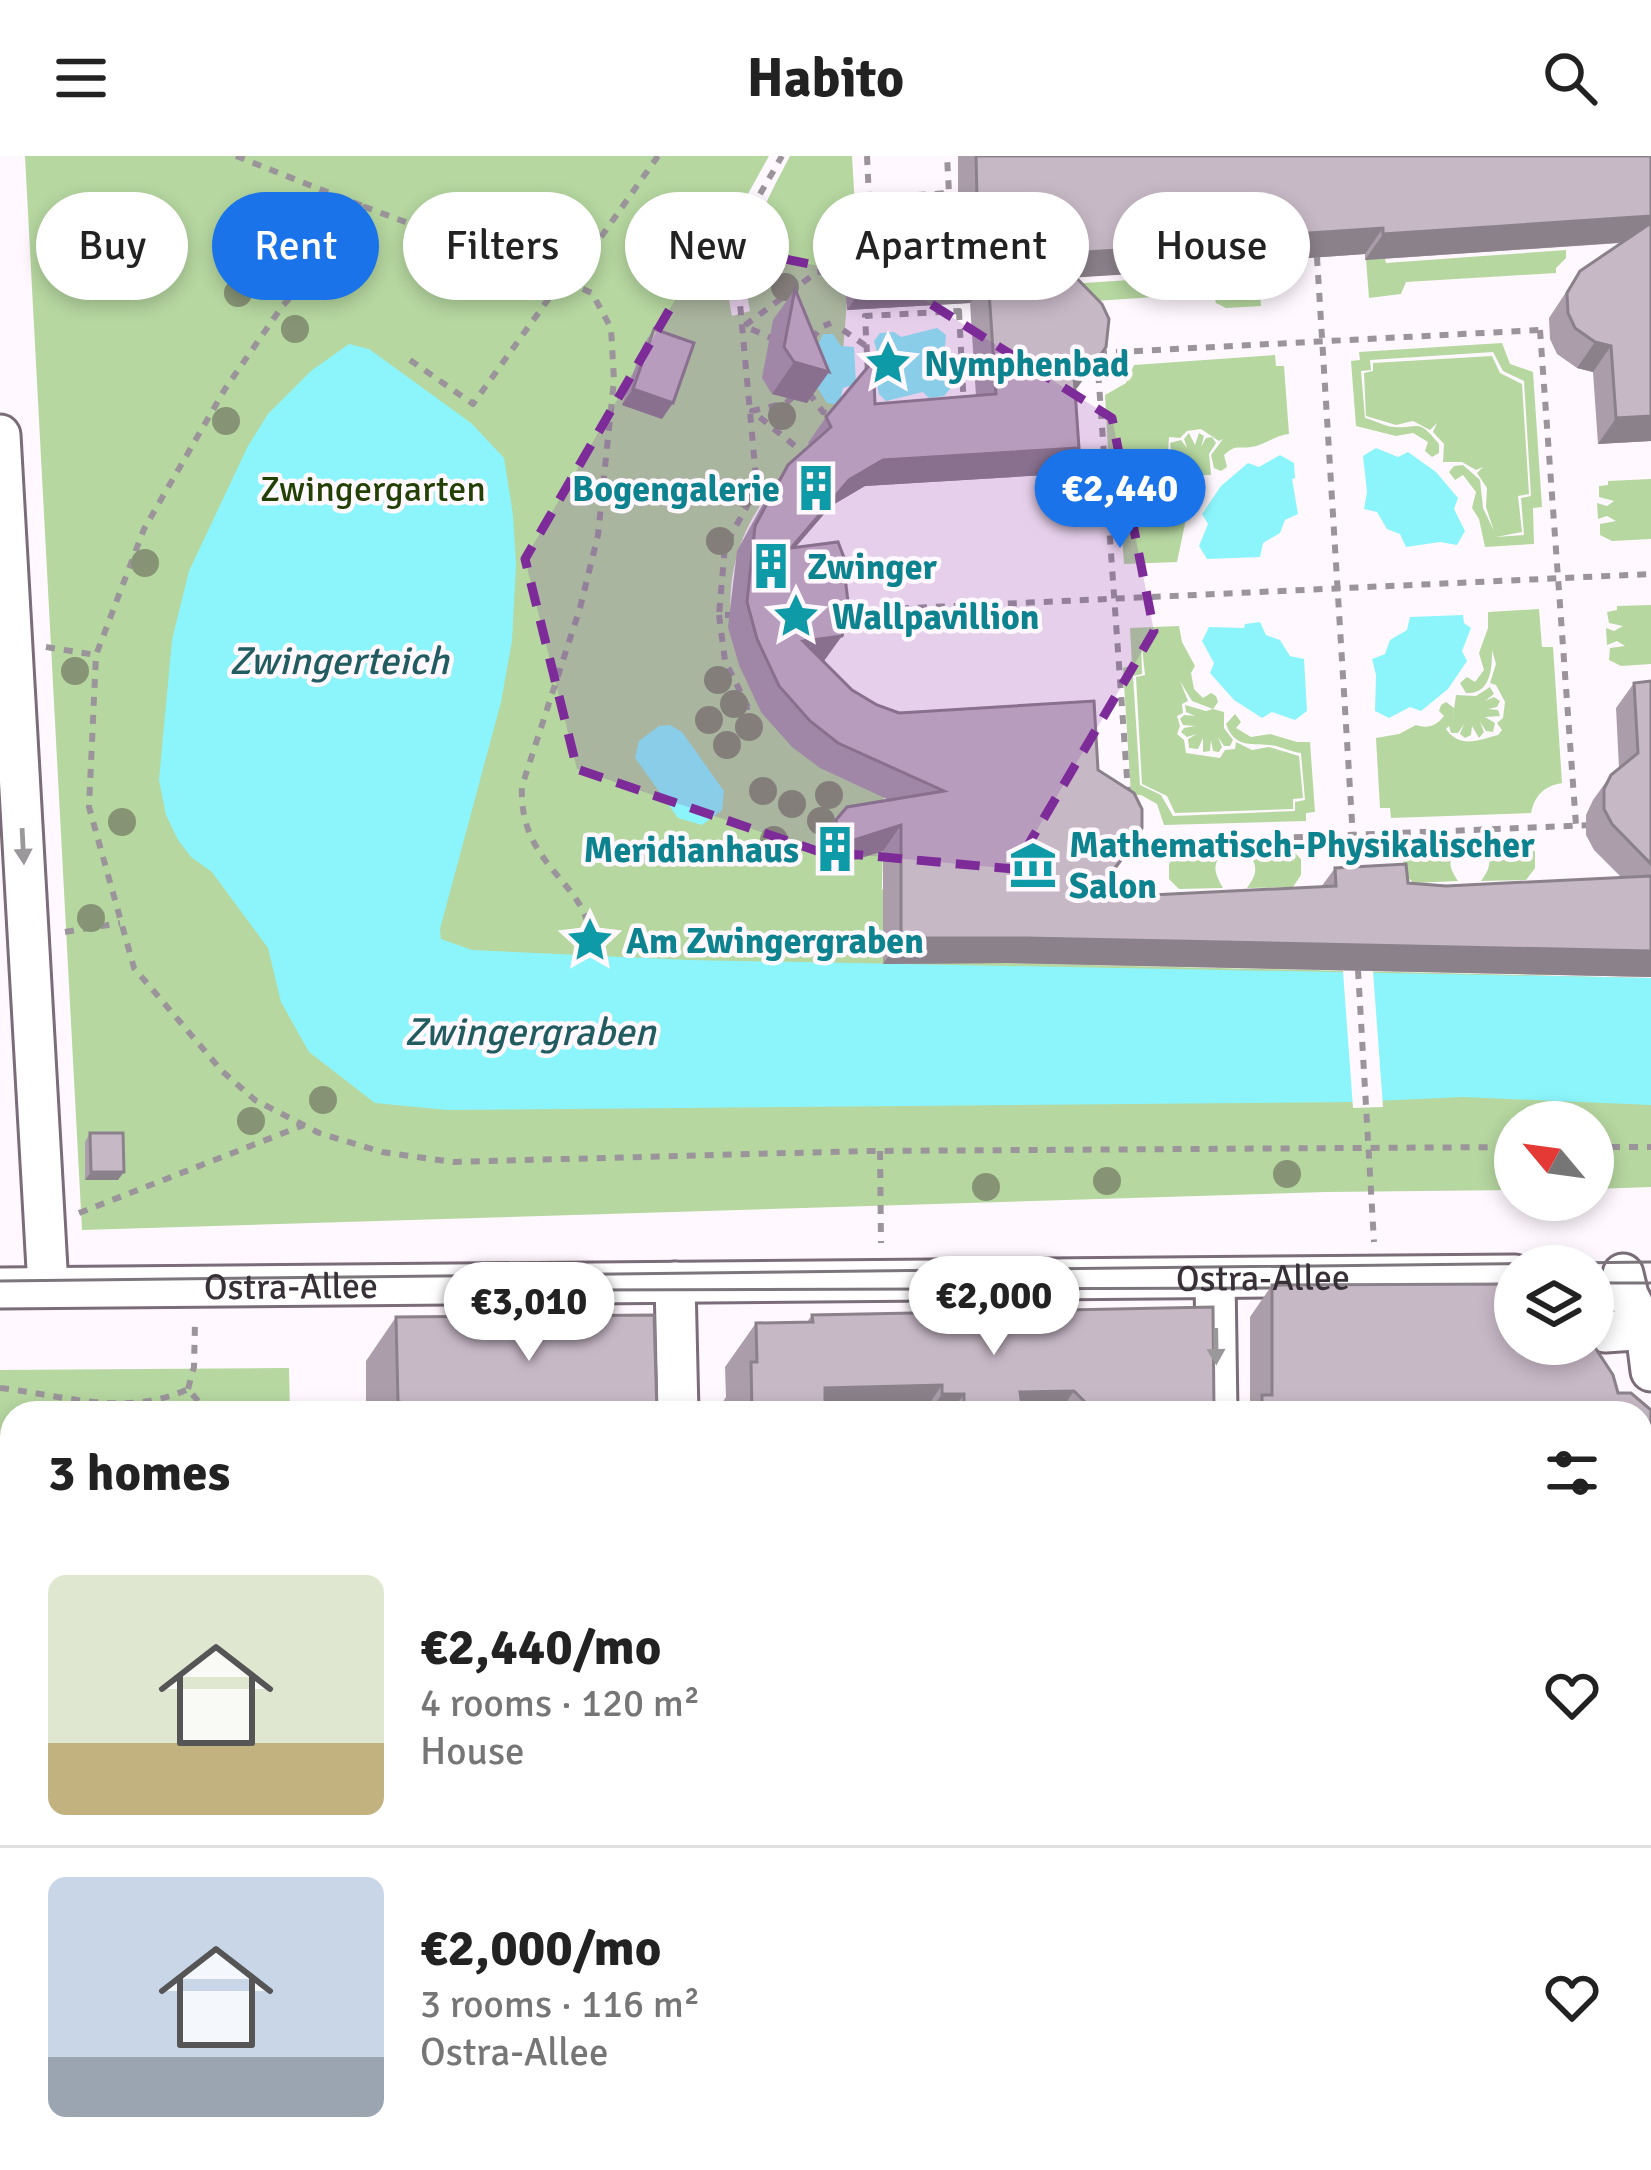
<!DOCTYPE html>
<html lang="en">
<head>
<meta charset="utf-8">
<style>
	body { margin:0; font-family:Signika,sans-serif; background:#f2f2f2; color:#222; height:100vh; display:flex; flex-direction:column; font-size:45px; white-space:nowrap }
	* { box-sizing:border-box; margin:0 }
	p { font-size:39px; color:#767676 }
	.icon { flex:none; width:66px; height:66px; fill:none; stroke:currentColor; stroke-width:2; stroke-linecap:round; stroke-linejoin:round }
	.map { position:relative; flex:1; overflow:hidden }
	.sheet { position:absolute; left:0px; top:1245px; width:1653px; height:771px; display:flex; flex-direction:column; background:#fff; border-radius:36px 36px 0 0; box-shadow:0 6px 18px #0003 }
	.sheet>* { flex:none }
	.guide { position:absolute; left:36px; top:36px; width:1581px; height:108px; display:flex; gap:24px }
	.needle { width:78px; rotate:299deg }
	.controls { position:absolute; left:1494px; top:945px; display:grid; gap:24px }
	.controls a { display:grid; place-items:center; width:120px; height:120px; border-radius:50%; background:#fff; box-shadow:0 6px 18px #0003; font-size:60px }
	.price { position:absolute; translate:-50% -102px; padding:0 27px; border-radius:42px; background:#fff; color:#222; font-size:39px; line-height:78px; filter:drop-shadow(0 3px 6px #0008) }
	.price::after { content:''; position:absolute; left:50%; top:72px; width:36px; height:27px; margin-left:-18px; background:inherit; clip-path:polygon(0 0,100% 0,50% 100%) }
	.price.active { background:#1a73e8; color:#fff }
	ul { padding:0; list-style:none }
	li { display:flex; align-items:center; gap:36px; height:300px; padding:0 48px }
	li+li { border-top:3px solid #e0e0e0 }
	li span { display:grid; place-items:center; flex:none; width:336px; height:240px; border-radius:18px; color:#555 }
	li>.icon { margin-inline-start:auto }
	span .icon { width:144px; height:144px; fill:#fffc; stroke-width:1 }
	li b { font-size:51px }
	h2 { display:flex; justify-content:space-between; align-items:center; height:144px; padding:0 48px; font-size:51px }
	.tag { padding:0 42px; border-radius:54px; background:#fff; box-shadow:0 6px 18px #0003; font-size:42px; line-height:108px }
	.tag.active { background:#1a73e8; color:#fff }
	header { display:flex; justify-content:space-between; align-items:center; height:156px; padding:0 48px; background:#fff; font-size:54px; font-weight:700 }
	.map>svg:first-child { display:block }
	.green { fill:#b6d7a0 }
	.water { fill:#8cf5fc }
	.pier { fill:#fff8fe }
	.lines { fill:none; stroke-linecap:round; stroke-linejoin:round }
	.minor-casing { stroke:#7a6c78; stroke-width:45 }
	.path { stroke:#9b959b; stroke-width:6; stroke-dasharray:9 9; stroke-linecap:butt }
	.minor { stroke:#fff; stroke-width:39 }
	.tram { stroke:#7c767c; stroke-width:3 }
	.tree { fill:#869374 }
	.wall { fill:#ab9eaa }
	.shaded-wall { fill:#8b818b }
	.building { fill:#c7b8c6; stroke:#8b818b; stroke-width:3 }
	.oneway { fill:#9b989b }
	.marked { fill:#7e2b9a; fill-opacity:0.2; stroke:#7e2b9a; stroke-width:9; stroke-dasharray:24 15; stroke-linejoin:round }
	.labels { text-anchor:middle; stroke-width:9; stroke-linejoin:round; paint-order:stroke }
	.culture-label { font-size:36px; font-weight:bold; fill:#0d838f; stroke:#fff8fe; text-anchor:start }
	.park-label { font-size:36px; fill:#234104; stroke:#fff8fe }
	.street-label { font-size:36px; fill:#373137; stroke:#fff8fe }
	.water-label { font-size:39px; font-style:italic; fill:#205c60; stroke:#fff8fe }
</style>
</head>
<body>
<header><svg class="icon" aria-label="menu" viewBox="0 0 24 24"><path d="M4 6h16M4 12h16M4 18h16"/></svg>Habito<svg class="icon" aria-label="search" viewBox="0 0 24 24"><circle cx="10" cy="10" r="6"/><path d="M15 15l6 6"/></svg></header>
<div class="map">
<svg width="1651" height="2014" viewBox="0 0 1651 2014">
	<rect width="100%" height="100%" fill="#fff8fe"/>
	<g class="green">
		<path d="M25,0h744c-35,63 -52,86 -37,160l18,-5c-12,-59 13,-104 40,-155h62l4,68 -12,1 3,76 -10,126c-22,21 -47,41 -66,64 -72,87 -43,211 45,273 18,14 47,18 68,26l-2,99 126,74 643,15v209l-58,2v-67h-78v68l-189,2 -1244,38z"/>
		<path d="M1566,94v8l-10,10v5l-150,9 -5,12 -32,4 -3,-39 19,-1 1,5z"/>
		<path d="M1258,112l3,38 -35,2 -10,-5 -3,-10 -132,9 -13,-18 171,-11v-3z"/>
		<path d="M1502,187l8,21 23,8 9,135 -9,1 1,36 -49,3 -6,-28 -7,-11 4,-16 -13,-17 -8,5 -6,-8 5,-6 9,-1 17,15 3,28 11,23 -8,-24 1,-19 -10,-15 6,-6 -7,3 -14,-8h-19l1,-18 -11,-12 4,-9 -7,7 -17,-9 -17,4 -30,-9 -2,-43 9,-2v-8l119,-7 8,17 22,11 7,110 -11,2 4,36 -26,5 28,-2 -3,-37 10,-2 -7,-115 -21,-10 -10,-19 -123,8 1,10 -10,1 4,47c9,2 21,9 30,9 25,2 22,-10 44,17v9l-7,4 -7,-6 3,-9 -15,-9 -17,3 -40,-10 -5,-65 9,-1 -1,-8z"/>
		<path d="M1275,199l1,11h8l5,68c-14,1 -25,12 -38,13 -14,2 -15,-3 -27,8l3,12 -6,4 -7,-3 -3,-13 12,-16 -4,2 -18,-12 -14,2 -7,7 -11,-1 -1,15 -6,7 6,27 10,4 11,-10 9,-1 8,9 -8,5 -8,-2 -8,21 4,7 -9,43 -53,2 -3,-39 -9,-1 -7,-129 21,-12 8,-18z"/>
		<path d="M1199,277l5,3 -3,11 5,-9 6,-1 4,6 -7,11 2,21h-18l-15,11 -4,-2 -1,-8 7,-3 -10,2 -3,-6 9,-5 -12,-6 6,-5 9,2 -8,-4 -1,-8 11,-3 6,8 -3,-9 5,-6 6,12z"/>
		<path d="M1651,323v60l-39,2 -12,-6v-11l16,-3 -9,-5 -9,3 -1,-16 10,3 7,-5 -15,-4v-11l9,-1v-4z"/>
		<path d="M1651,449v59l-30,2 -12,-6 1,-12 15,-2 -8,-5 -10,4 -1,-17 8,3 9,-5 -14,-3 -2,-11 10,-2v-4z"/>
		<path d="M1539,453l3,38h11l9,136c-18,3 -27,12 -31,30l-140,5 -1,-10h-10l-4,-70 23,-4 17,-9c12,4 20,1 28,-9l-5,-5 2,-6 5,-3 8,6 -2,16 4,-29 20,1 14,-9 4,7 -9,7 9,-4 6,4 -3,6 -9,2 10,1 2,6 -15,1 10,6 -2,9 -7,-1 -6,-9 4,10 -5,6 -7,-12 -1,9 -6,3 -5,-4 4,-10 -6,9h-7l-2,-7 -3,3c14,20 33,11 52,6l4,-5 -5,-7 6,-5 2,-16 -9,-17 -6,-2 6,-19 -4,-14c0,15 0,45 -26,43l-6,-10 7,-6 8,5 9,-12 -5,-17 9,-25v-16z"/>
		<path d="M1179,470l3,16 13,24 -4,7 3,16 9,9 8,-5 5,3 2,6 -5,7 11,3v16l9,12 -3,6h-6l-6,-9 4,10 -3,5 -6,-1 -2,-11 -1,11 -7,1v-14l-5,11 -9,-1 -1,-9 9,-5 -10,3 -6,-5 3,-4 11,-2 -12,-1 -3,-6 4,-4 11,1 -9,-4 -1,-7 21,6 7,-2 -21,-8 -12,-20 8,20 -6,3 1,9 -6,3 3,10 -3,8 7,6 2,13 34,5 5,-8 10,-1 1,-7 16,8 17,-3 30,9 4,42 -10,1v10l-118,4 -8,-17 -25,-12 -6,-107 9,-2 -4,-37 1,36 -9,2 7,109 21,10 12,21 122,-5v-9l10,-2 -4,-47c-10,-1 -21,-7 -31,-8 -21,-2 -35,3 -44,-21l9,-10 6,8 -5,6 15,9 19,-3 27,8h13l5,70 -9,1v8l-142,4 -7,-21 -16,-9h-10l-8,-127 9,-3 -2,-37z"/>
		<path d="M1458,687c-9,18 -11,21 0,38l-44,2 -8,-7 -3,-16 9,-15z"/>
		<path d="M1481,687h45l9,9v16l-9,12 -45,1c12,-17 10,-21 0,-38z"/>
		<path d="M1223,694c-11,17 -9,21 0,38l-44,1 -10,-10v-15l9,-12z"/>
		<path d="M1247,694h45l9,9v16l-8,12 -46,1c11,-16 11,-21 0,-38z"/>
		<path d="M289,1212l1,45h-278v337h-12v-380z"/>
		<path d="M141,2004h366l55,10h-425z"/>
	</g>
	<g class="water">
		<path d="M937,172l9,7 -3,35 7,6v13l-6,7 -15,2 -6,-6 -37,9 -7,-7 -2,-12 6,-7 -9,-34 6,-8 14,-1 7,5z"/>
		<path d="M823,178h10l8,12 13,1 2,37 -13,4 -4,17 -12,-2 -12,-19 -42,9c-12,-13 -12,-28 -1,-41l45,-5z"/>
		<path d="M349,188l20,5 102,74 33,35 9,57 3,49 -4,77 -11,61 -61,227 1,10 31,11 217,10 962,18v127l-189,-8 -109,5 -906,8 -72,-7 -66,-51 -28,-50 -13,-54 -56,-76 -21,-15 -13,-17 -12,-25 -7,-35 13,-140 17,-69 59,-125 20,-32 43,-43z"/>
		<path d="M1376,292l22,9 10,-5 28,20 22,26 -4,11 11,22 -8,14 -17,-3 -34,5 -6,-13 -13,-5 -10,-17 -13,-3 3,-17 -4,-36z"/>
		<path d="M1280,299l14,8 1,15 -3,1 6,35 -13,6 -5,13 -17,10 -3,14 -53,2 -8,-13 9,-22 -6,-10 19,-28 27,-23 11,4z"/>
		<path d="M1463,459l1,8 7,5 -9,23 5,10 -19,28 -27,22 -11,-4 -21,11 -14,-7 1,-36 -4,-16 13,-5 5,-14 17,-10 3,-13z"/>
		<path d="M1260,466l6,13 14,5 10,16 14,3 3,52 -12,9 -23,-8 -10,6 -28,-18 -24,-27 4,-10 -12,-22 7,-14 35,1 1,-4z"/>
		<path d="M670,569l12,7 42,59 -2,19 -20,15 -24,-7 -43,-60 4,-17 20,-15z"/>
	</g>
	<path class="pier" d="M1343,815h30l10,136 -30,1z"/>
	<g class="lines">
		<defs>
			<g id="minor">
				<path d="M0,279l48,852"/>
				<path d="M1623,1118l5,21 18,36 5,40"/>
				<path d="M1215,1122l2,135"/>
				<path d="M675,1126l3,131"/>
				<path id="s1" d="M0,1132l1515,-13"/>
				<path d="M1605,1176l46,-3"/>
				<path d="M1641,1417l10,-1"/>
				<path d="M0,1839l12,-2"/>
				<path d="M720,2004l4,10"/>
				<path d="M4,2014l8,-19"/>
				<path d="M1354,2014l13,-10"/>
			</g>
		</defs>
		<use href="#minor" class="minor-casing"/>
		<g class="path">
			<path d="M236,0l129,51"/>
			<path d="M867,0l2,42 80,-5 -2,-37"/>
			<path d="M1317,101l38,613"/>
			<path d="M959,155l5,97 -94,6 -5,-98z"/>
			<path d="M843,174l23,16"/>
			<path d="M1540,174l36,495"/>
			<path d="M812,183l9,-12 10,-4"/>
			<path d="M776,184l-32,-14 73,-54 33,-2"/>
			<path d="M1098,197l442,-23"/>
			<path d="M1097,200l31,436"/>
			<path d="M410,204l63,44 89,-124 -197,-73 -84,101 -56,81 -81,140 -48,126 -7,152 45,161 88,103 33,29 64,33 63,19 71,10 412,-11 650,-4"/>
			<path d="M809,237l14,19 11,3"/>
			<path d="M793,241l-7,6 -34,8 53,43"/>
			<path d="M846,455l805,-37"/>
			<path d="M719,459l6,46 23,46 15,-11"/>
			<path d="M734,459h-15l6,-69 32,-58 -19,-206 2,-40 5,-22 37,-64"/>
			<path d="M46,491l50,8"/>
			<path d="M1132,688l460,-19"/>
			<path d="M65,776l55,-9"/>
			<path d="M590,784c0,-57 -72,-73 -68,-154l58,-178 18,-73 16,-155 -3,-52 -19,-35 -30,-13 39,-43 57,-81"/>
			<path d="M1358,814l16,272"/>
			<path d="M1593,991h58"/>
			<path d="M880,995l1,92"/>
			<path d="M79,1057l225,-88"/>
			<path d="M0,1232c63,7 126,30 188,1l20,24"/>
			<path d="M188,1233l6,-22 1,-45"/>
			<path d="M0,1428l12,2"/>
			<path d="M0,1485l12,-11"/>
			<path d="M0,1553l12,-1"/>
			<path d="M0,1783l12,-3"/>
			<path d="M371,2004l55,10"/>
			<path d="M155,2014l5,-10"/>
			<path d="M623,2014l13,-10"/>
			<path d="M779,2014l1,-10"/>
		</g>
		<use href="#minor" class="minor"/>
		<g class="tram">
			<path d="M0,1125l1651,-19"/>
			<path d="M1593,1127h58"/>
			<path d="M1464,1129l51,-1"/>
			<path d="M582,1134l720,-2"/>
		</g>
	</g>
	<g class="tree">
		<circle cx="321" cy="66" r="14"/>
		<circle cx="558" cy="69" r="14"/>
		<circle cx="785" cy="131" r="14"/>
		<circle cx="238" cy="137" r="14"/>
		<circle cx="295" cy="173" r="14"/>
		<circle cx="782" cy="260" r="14"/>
		<circle cx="226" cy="265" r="14"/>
		<circle cx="744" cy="337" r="14"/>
		<circle cx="720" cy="385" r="14"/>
		<circle cx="145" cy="407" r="14"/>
		<circle cx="75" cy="515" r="14"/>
		<circle cx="718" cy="524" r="14"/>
		<circle cx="734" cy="548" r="14"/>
		<circle cx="709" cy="564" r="14"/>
		<circle cx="749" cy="571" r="14"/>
		<circle cx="727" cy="589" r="14"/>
		<circle cx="763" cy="635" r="14"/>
		<circle cx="829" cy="639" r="14"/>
		<circle cx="792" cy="648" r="14"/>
		<circle cx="821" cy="665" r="14"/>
		<circle cx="122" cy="666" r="14"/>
		<circle cx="774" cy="684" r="14"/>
		<circle cx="91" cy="762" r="14"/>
		<circle cx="323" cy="944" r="14"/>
		<circle cx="251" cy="965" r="14"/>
		<circle cx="1287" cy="1018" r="14"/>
		<circle cx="1107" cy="1025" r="14"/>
		<circle cx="986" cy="1031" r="14"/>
	</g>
	<g class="wall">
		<path d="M958,0h693v285l-53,3 -5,-72 -16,-4 -20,-14 -7,-15 -1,-21 31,-47 41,-28 -256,17v-6l-99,7 -4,5 -187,11 3,110 -3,2 -14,85 -196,12 -34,20 -36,42 29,113 28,29 25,15 221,65 37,73 -42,54 228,-10 14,-19 73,15 38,3 175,-9 -27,-27 -8,-15v-20l7,-15 18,-25 8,-7 -3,-60 18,-25 17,-2v296l-643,-14 -125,1v-113l-50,16 -14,-9 -1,-12 18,-26 53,-20 -69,-32 -28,-21 -31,-35 -22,-47 -11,-38 9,-76 33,-60 18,-26 22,-19 -2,-3 18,-26 49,-13 101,-8 -6,-93 -123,7 -4,-56 2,-26 18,-26 95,-4z"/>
		<path d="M795,133l12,114 -35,-9 -10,-16 11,-58z"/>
		<path d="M654,173l8,90 -40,-14 21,-60z"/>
		<path d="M90,977l28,47h-33v-38z"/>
		<path d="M1272,1129l369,128h-391v-96z"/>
		<path d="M812,1159l402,98h-494v-7l6,-9 -1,-30 31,-44 51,-1z"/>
		<path d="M396,1161l261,96h-291v-52z"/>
		<path d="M68,2004h71l-4,10h-72z"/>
		<path d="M794,2004h251l48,6 9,-6h193l-14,10h-488z"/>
	</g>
	<g class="shaded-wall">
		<path d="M1651,60v14l-8,11 -278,19 18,-26z"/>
		<path d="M1383,72l-18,26 -99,7 -4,5 -227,14 18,-26z"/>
		<path d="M988,121l-18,26 -123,7 18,-25z"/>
		<path d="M1595,186l16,4 -18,26 -16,-4z"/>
		<path d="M1106,191l-28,40 -22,15 18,-26z"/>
		<path d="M794,206l35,10 -22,31 -35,-9z"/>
		<path d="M633,233l40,14 -11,16 -40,-14z"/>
		<path d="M1651,260v25l-53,3 18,-26z"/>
		<path d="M1079,292l-18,26 -196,12 -34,20 -59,68 19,-26 58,-68 34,-20z"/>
		<path d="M842,480l-18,25 -21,-20z"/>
		<path d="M901,669l-18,26 -50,16 18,-26z"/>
		<path d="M1135,687l-18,25 -45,55 18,-25z"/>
		<path d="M901,782h125l625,13v26l-643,-14 -125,1z"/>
		<path d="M91,1016h33l-6,8h-33z"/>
		<path d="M942,1229l-19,28h-116l18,-25z"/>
		<path d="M1074,1235l-15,22h-54l15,-21z"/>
		<path d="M942,1238h22l-13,19h-22z"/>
		<path d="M398,1246l101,11h-109z"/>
		<path d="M1139,1248l-7,9h-49l5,-8z"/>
		<path d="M12,1691v44h-12v-43z"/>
		<path d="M1269,2004h26l-14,10h-25z"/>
	</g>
	<g class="building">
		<path d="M976,0h675v60l-268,18v-6l-103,7v5l-227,14 49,50 7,15 -3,28 -10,14 -22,15 5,72 -196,12 -34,20 -58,68 47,-6 10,26 -3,9 4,33 -7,26 -39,5 49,49 25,15 22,8 195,-12 4,69 36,23 8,16v19l-7,15 -45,55 246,-12 -1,-18 71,-4 2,19 38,3 205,-10v75l-625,-13h-125v-113l-50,16 -13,-9 -2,-12 11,-13 97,-16 -106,-48 -28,-22 -31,-35 -22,-47 -10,-37 8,-76 33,-61 43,-38 -5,-10 47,-56 2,43 121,-10 -8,-117 -123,8 -4,-57 2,-26 114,-5z"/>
		<path d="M1651,67v193l-35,2 -5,-72 -16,-4 -20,-14 -7,-15 -1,-20 13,-22z"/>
		<path d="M795,133l34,83 -35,-10 -10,-15z"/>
		<path d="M654,173l40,14 -21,60 -40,-14z"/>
		<path d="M1651,525v183l-39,-40 -8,-15v-20l7,-14 27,-22 -4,-70z"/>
		<path d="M90,977h33l1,39h-33z"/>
		<path d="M1515,1128v60h75l4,2 19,29 5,18h13l20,17v94l-10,15v-106h-379v-18h10v-110z"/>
		<path d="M1213,1151l1,106h-75v-9l-51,1 -14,-14 -54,1 3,21h-59v-19h-22v-9l-117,3v25h-73l-1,-51h6l-1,-39 57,-1 -1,-7z"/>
		<path d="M654,1159l3,98h-158l-101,-11 -2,-85z"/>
		<path d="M0,1566h12v125l-12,1z"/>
		<path d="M1651,1829v185h-275l13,-10h252v-167z"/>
		<path d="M0,1874l8,7 4,9v37l-12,26z"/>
		<path d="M79,2004h60l-4,10h-60z"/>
		<path d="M821,2004h224l48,6 9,-6h167l-13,10h-433z"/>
		<path d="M649,2007l5,7h-14z"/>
	</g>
	<defs><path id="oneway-solid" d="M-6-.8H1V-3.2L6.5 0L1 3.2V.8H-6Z" transform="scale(3)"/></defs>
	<g class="oneway">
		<use href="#oneway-solid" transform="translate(23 690) rotate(87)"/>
		<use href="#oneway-solid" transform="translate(1216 1190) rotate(89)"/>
	</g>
	<path class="marked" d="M708,87l188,39 216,136 42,213 -140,238 -197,-18 -240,-82 -52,-210z"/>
	<defs>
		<symbol id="sight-bare" viewBox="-9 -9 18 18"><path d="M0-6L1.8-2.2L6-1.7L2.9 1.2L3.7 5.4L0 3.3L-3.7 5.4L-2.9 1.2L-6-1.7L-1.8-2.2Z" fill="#0f9aa8" stroke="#fff8fe" stroke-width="2.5" paint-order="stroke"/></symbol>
		<symbol id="building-bare" viewBox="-9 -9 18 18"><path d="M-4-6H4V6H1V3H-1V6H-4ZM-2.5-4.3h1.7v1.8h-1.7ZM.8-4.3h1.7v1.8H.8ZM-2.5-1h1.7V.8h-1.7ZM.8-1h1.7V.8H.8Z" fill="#0f9aa8" stroke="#fff8fe" stroke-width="2.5" paint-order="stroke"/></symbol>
		<symbol id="museum-bare" viewBox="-9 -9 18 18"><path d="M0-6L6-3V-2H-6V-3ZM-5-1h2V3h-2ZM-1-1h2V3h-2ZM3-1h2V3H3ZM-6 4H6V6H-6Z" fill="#0f9aa8" stroke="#fff8fe" stroke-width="2.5" paint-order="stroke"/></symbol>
	</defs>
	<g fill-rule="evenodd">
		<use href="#sight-bare" x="855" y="174" width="66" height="66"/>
		<use href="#building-bare" x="783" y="299" width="66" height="66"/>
		<use href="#building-bare" x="738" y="377" width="66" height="66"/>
		<use href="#sight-bare" x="763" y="427" width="66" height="66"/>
		<use href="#building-bare" x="802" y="660" width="66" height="66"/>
		<use href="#museum-bare" x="1000" y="676" width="66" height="66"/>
		<use href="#sight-bare" x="557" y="751" width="66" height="66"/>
	</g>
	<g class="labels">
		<g class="culture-label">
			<text x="924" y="220">Nymphenbad</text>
			<text x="780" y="345" text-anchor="end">Bogengalerie</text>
			<text x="807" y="423">Zwinger</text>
			<text x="832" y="473">Wallpavillion</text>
			<text x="1069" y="701">Mathematisch-Physikalischer<tspan x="1069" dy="41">Salon</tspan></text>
			<text x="799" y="706" text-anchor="end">Meridianhaus</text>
			<text x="626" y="797">Am Zwingergraben</text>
		</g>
		<g class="park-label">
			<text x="373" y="345">Zwingergarten</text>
		</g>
		<g class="street-label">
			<text dy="13" stroke="none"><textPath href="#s1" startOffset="1263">Ostra-Allee</textPath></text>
			<text dy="13" stroke="none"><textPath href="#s1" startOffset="291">Ostra-Allee</textPath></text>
		</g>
		<g class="water-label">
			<text x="339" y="518">Zwingerteich</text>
			<text x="530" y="889">Zwingergraben</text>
		</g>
	</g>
</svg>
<div class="controls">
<a><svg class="needle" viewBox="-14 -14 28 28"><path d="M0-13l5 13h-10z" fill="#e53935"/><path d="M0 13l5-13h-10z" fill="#767676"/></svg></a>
<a><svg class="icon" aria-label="layers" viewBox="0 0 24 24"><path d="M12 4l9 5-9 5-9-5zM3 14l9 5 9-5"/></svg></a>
</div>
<b class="price active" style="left:1120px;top:395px">€2,440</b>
<b class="price" style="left:994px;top:1202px">€2,000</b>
<b class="price" style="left:529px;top:1208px">€3,010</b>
<div class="guide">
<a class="tag">Buy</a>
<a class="tag active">Rent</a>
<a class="tag">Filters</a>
<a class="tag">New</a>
<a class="tag">Apartment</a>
<a class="tag">House</a>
</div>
<section class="sheet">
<h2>3 homes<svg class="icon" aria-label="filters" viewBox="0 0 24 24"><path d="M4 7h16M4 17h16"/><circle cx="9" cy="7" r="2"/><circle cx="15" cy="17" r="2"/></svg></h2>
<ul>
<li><span style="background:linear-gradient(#dfe7d0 70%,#c2b280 0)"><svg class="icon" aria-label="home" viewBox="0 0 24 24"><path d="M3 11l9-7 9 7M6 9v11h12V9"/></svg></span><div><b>€2,440/mo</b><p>4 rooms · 120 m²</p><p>House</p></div><svg class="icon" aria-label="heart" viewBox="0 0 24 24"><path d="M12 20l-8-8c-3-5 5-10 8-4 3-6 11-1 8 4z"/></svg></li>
<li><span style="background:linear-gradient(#c9d6e8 75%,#9aa5b1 0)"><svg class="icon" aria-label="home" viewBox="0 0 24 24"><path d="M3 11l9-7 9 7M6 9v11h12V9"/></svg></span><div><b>€2,000/mo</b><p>3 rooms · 116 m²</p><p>Ostra-Allee</p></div><svg class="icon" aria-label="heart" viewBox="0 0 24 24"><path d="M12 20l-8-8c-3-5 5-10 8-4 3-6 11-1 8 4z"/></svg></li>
</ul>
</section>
</div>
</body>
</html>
